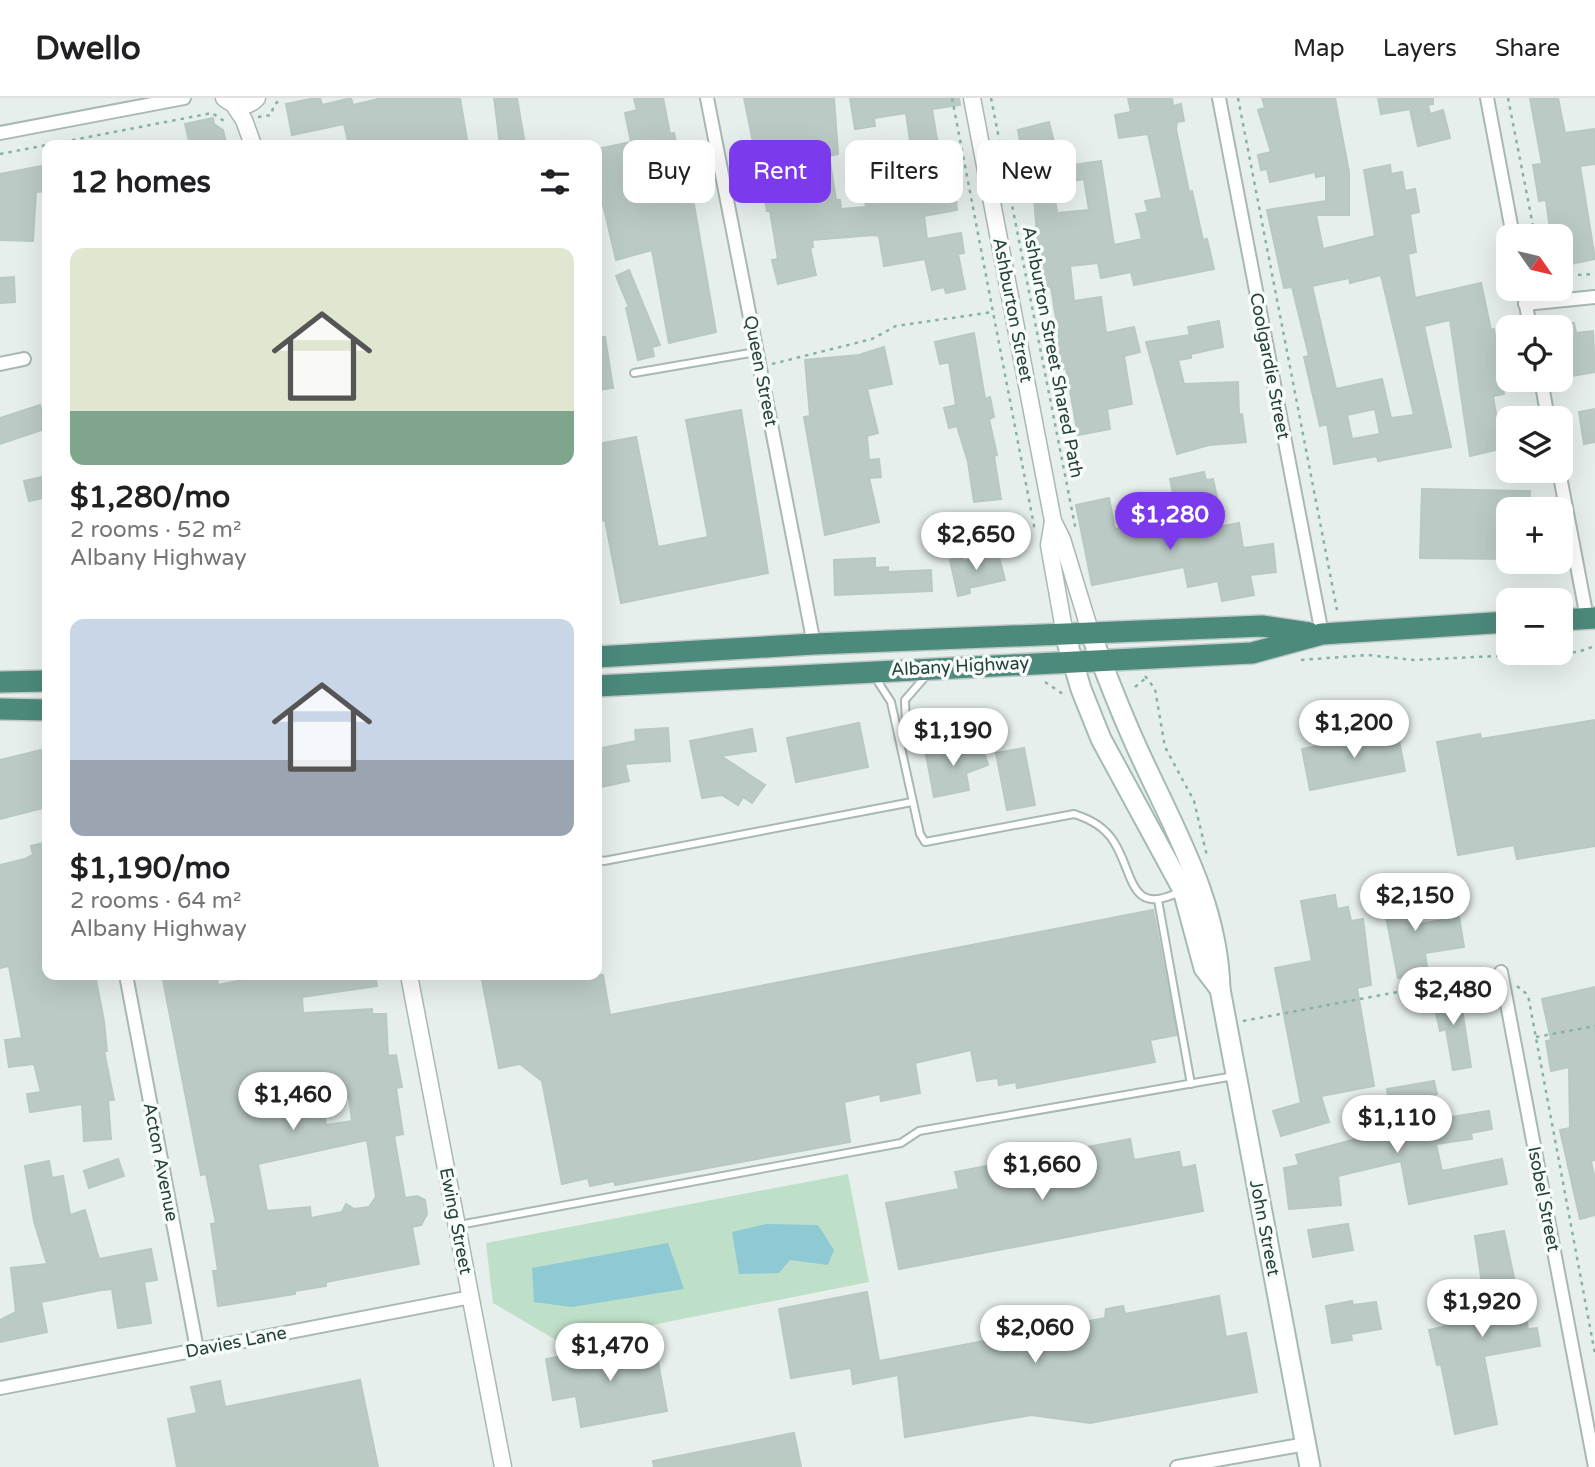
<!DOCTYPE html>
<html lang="en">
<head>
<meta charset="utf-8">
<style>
	body { margin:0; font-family:"Varela Round",sans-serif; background:#f2f2f2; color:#202124; height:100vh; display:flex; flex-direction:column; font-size:26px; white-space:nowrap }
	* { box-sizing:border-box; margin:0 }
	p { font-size:23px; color:#757577 }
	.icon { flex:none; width:38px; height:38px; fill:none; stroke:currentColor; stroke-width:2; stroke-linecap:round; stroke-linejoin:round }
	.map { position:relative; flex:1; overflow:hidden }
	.sheet { position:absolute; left:42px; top:42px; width:560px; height:840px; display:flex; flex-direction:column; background:#fff; border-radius:14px; box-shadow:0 7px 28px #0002 }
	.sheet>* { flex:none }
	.top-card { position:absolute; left:623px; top:42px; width:665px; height:63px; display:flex; gap:14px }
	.needle { width:46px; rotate:124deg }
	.controls { position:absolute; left:1496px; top:126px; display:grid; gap:14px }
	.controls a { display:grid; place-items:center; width:77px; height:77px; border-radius:14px; background:#fff; box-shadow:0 7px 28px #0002; font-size:35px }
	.price { position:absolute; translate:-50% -60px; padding:0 16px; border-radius:24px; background:#fff; color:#222; font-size:23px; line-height:46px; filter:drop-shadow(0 2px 4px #0008) }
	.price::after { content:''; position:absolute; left:50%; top:42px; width:21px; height:16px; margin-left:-10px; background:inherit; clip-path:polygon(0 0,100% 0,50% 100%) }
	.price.current { background:#7c3aed; color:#fff }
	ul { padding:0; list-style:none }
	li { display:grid; align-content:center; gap:14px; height:371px; padding:0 28px }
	li span { display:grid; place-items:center; height:217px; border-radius:14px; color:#555 }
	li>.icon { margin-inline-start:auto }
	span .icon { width:126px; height:126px; fill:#fffc; stroke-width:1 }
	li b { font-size:30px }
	h2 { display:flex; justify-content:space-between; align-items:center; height:84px; padding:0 28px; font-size:30px }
	.chip { padding:0 24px; border-radius:14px; background:#fff; box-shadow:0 7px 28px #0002; font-size:24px; line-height:63px }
	.chip.current { background:#7c3aed; color:#fff }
	header { display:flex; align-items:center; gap:42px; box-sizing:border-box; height:98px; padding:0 35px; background:#fff; border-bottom:2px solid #e0e0e0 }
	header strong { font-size:33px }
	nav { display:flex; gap:38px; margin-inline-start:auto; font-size:24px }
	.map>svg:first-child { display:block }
	.green { fill:#bfe0c8 }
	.water { fill:#8ec9d4 }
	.building { fill:#bbcac4; stroke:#b8c9c2; stroke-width:2; fill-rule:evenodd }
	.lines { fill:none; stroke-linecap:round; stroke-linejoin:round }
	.service-casing { stroke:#a8b8b2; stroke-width:10 }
	.minor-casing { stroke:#a8b8b2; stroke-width:16 }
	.tertiary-casing { stroke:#a8b8b2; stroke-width:19 }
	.secondary-casing { stroke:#a4bbb3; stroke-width:23 }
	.trunk-casing { stroke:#c2cac8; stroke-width:24 }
	.path { stroke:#86b3a5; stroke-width:2.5; stroke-dasharray:3.5 5; stroke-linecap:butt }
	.service { stroke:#fff; stroke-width:6 }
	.minor { stroke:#fff; stroke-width:12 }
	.tertiary { stroke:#fff; stroke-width:16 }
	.secondary { stroke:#fff; stroke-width:19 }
	.trunk { stroke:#4c8a7c; stroke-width:21 }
	.labels { text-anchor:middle; stroke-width:7; stroke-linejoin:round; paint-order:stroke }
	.street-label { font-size:18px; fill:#24423a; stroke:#f7fbf9 }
</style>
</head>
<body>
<header>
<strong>Dwello</strong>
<nav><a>Map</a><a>Layers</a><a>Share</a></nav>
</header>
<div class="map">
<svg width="1595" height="1369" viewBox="0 0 1595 1369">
	<rect width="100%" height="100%" fill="#e6efeb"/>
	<path class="green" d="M848,1076l21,108 -308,61 -68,-40 -7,-60z"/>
	<g class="water">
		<path d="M766,1126l52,1 16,25 -6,15 -38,-5 -11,13 -40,1 -7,-42z"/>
		<path d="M668,1145l16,46 -112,18 -38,-5 -2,-34z"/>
	</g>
	<g class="building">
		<path d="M315,0h5l2,7 29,-7 2,7 29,-7h78l8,47h-119l-5,-21 -52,11 -6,-31z"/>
		<path d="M494,0h23l8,47h-25z"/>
		<path d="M634,0h29l7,36 4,-1 7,32 6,-1 29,168 -47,11 -17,-93 -36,10 -18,-77 4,-1 -5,-33 34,-7 -6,-29 12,-3z"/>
		<path d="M744,0h90l4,56 -9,2 7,44h4l1,9 25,-2 -5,-31 53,-8 -8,-55 -32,5 1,8 -20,3 -5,-31h109l1,7 -28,4 9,55 12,-1 4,47 -33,6 3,23 34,-6 3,20 -6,1 7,35 -19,4 -2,-6 -12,3 -7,-31 -41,7 -5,-30 -6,-1 -61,5 1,7 -3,1 6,27 -38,9 -6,-24 6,-1 -8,-48h-3z"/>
		<path d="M1128,0h44l1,8 8,-2 3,17 -7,1 -1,7 13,63 3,-1 11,49 4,-1 7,30 -80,16 -3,-13 -30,6 -3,-15 -28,3 4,35 27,-4 5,36 28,-6 6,25 -16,4 8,48 -25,5 3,20 -32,6 -12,-67 -7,2 -6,-26 7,-1 -9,-56 -10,1 -7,-91 -4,1 -12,-68 31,-8 11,45 41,-6 13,84 28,-6 -6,-25 12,-2 -3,-11 17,-3 -14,-64 -29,4 -4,-23 16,-3zM1084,81l5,31 -32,3 -4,-29z"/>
		<path d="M1262,0h73l14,74v43h-33l7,34 52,-13 -11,-66 26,-5 1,9 11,-2 3,19 10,-2 4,23 -9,2 6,38 -8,2 7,44 66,-15 10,47 3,-1 10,65 -11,2 4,25 9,-2 2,28 -38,9 -20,-136 -26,6 27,121 -73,14 -1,-5 -43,8 -7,-40 -7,2 -16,-69 5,-1 -17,-69 -8,1 -17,-78 59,-9v-26l-10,2 -1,-5 -45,10 -3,-13 -6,1 -3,-15 13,-3 -13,-42 7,-2zM1381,177l33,140 -23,3 -9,-39 -46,10 -24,-103 37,-8 1,5zM1375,311l5,25 -28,5 -5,-24z"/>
		<path d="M1378,0h55v6l-5,1 2,9 13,-4 7,28 -32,8 -8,-37 -29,5z"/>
		<path d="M1530,0h28l7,35 30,-4v35l-15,2 15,93 -34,7v-30h-10l-5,-36 -7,1 -6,-36 9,-1z"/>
		<path d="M213,20l1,6 9,6 3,13 -36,2 -5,-21z"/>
		<path d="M47,67v26l-11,1 -3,49 -33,-1v-66z"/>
		<path d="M629,172l31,75 -8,2 2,9 -16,4 -12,-52 3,-1 -13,-31z"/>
		<path d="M14,179l1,25 -15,1v-25z"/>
		<path d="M1219,223l4,26 -32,7v4l-13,2 6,24 54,-2 1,33 3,-1 4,28 -37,3 -32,9 -31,-112 44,-7 -2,-8z"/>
		<path d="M1574,225l2,10 17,-2 2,41 -30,5 -4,-52z"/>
		<path d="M974,235l11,66 5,-2 4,20 -5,2 8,36 -3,1 7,43 -27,3 -6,-40 -11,-36 -8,2 -5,-20 12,-3 -7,-43 -9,2 -5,-22z"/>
		<path d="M597,239h8l8,51 -16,2z"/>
		<path d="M884,249l8,37 -25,5 11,44 -11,3 2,24 10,-1 2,18 -12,1 10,44 -54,13 -21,-118 6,-1 -5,-56 54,-5z"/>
		<path d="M40,307l7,23 -47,16v-26z"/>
		<path d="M1595,311v33l-11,2 -5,-32z"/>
		<path d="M741,312l27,163 -147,30 -16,-83 -8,2v-78l39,-7 22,110 50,-10 -22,-117z"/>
		<path d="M1204,374l2,8 7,-1 4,18 -41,10 -6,-28z"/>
		<path d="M47,378v21l-18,4 -5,-20z"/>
		<path d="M1422,391l108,2 -1,18h-21v50l-88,-1z"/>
		<path d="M1109,400l6,31 59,-12 3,18 62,-12 4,25 30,-4 3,28 -26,3 4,20 -32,6 -4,-20 -30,6 -4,-20 -92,18 -16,-80z"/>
		<path d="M998,455l7,27 -36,8 1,5 -12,3 -8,-36 12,-3 1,4z"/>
		<path d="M875,460v10l13,-1v5l43,-2 1,21 -97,4 -1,-35z"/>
		<path d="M1595,622v126l-78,13 -3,-14 -56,10 -21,-113 43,-8 1,5z"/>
		<path d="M859,625l9,44 -72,15 -9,-44z"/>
		<path d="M668,630l2,33 -45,3 4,17 -32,7v-39l39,-8 -1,-11z"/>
		<path d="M752,631l4,22 -35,5 44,29 -13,18 -9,-6 -5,8 -16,-10 -20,3 -12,-57z"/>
		<path d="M1397,632l8,41 -95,19 -8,-41z"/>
		<path d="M954,646l2,11 26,-9 6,19 -22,8 3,17 -35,7 -9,-48z"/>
		<path d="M1024,650l11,57 -28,5 -11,-57z"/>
		<path d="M41,652l2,10 4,-1v48l-47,12v-59z"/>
		<path d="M47,744v133h48l9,46 3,30h-3l10,49h-6l3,39 -27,2 -2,-37 -52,8 -3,-18 14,-2 -7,-28 -25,3 -4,-27 17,-2 -13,-72 -9,2v-103l25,-6 8,-4 -2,-9z"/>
		<path d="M1405,789l7,31 5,-1 2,7 40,-7 5,30 -39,6 3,20 -30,5 -12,-62 -7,2 -6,-23z"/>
		<path d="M1335,797l2,14 11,-2 3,14 12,-2 8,66 -14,3 17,98 -53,10 8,26 -48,14 -8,-25 28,-8 -26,-135 37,-7 -11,-60z"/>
		<path d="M1153,812l24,125 -27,5 5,22 -138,26 -1,-6 -17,3 -1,-7 -21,3 -6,-31 -56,13 5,30 -39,8 -1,-7 -36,8 6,40 -235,43 -1,-4 -24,5 -2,-8 -26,6 -20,-103 -22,-17 -21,4 -18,-93h122l7,40z"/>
		<path d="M162,877h55l1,10 34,-7 -1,-3h124l2,11 -75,11 1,16 69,-4v5h14l2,42 8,-1 6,32 -6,1 7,46 -9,2 11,62 12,-2 8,4 2,14 -6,11 -9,2 7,37 -93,18v4l-31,5v3l-77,12 -5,-35h5l-7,-47 5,-1 -10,-49 -5,1zM349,999l3,24 -26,4 -4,-23zM367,1042l9,57 -7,10 -15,2 -8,-5 -4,8 -31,6 -1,-11 -43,4 -9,-47z"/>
		<path d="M1595,889v173l-4,1 4,18v36l-15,4 -20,-89 10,-2 -1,-61 -18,4 -5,-30 5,-1 -9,-41z"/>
		<path d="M1459,892l12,77 -18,3 -7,-41 -6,2 -8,-35z"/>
		<path d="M1434,983l3,13 -8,2 4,24 56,-9 3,18 -21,4 1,6 -36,5 6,27 60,-12 5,25 -98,20 -8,-43 -63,15 3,29 -52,4 -5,-41 15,-3 -3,-10 98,-26 -7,-40z"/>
		<path d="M1130,1041l4,21 45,-8 3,16 13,-3 8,46 -304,58 -13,-66 73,-14 -4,-17z"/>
		<path d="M118,1061l6,17 -35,12 -5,-17z"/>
		<path d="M49,1063l3,17 11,-2 7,39 15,-5 14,49 52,-10 6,31 -13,2 7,41 -33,5 -6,-39 -11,1 -60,12 6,30 -47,10v-22l16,-8 -5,-44 36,-4 -13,-43 -9,-55z"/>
		<path d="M1348,1126l5,26 -40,7 -5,-27z"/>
		<path d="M1504,1133l18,84h3l3,14 9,-1 3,18 -56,10 13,68 -42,10 -14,-70 -4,1 -8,-35 58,-13 -12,-81z"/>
		<path d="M867,1194l12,69 226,-43 1,-9 17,-3 2,8 94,-18 7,41 20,-4 11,59 -167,31 -59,-8 -126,22 -7,-62 -45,9 -2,-16 -60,10 -12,-69z"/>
		<path d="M1352,1203l1,4 23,-3 5,27 -30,5 1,6 -20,3 -6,-37z"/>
		<path d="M654,1242l13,71 -86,16 -5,-31 -23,4 -7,-41z"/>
		<path d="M360,1282l18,87h-201l-9,-48 29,-6 -6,-26 29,-6 5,26z"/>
		<path d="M794,1335l7,34h-147l-1,-6z"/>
	</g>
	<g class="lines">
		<defs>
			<g id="service">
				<path d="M634,275l122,-21"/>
				<path d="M875,579l16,25 29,132 5,8 149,-28c16,5 31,13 40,28 20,31 15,75 65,50"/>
				<path d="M902,641l4,-13 -1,-26 20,-23"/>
				<path d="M597,761l7,2 308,-59"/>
				<path d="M1158,802l33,184"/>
				<path d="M459,1127l442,-82 18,-12 315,-55"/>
			</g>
			<g id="minor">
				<path d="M707,0l107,546"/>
				<path d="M1219,0l103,536"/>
				<path d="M1487,0l26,138"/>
				<path d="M0,35l184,-35"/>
				<path d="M1523,191l7,38"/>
				<path d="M1525,206l70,-7"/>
				<path d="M0,266l24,-5"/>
				<path d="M1541,282l7,38"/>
				<path d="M1559,373l28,147"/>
				<path d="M1501,874l94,495"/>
				<path d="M126,877l71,374"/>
				<path d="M0,1290l471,-91"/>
				<path d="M1177,1369l129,-23"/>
			</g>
			<g id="tertiary">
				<path d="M224,0c11,9 23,11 33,0"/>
				<path d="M972,0l81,423 9,18 29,95"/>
				<path d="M234,7l10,15 9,25"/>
				<path d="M1053,423l-4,24 16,90"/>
				<path d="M409,877l94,492"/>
			</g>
			<g id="secondary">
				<path d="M1091,536c16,43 33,87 53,129 34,73 74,143 76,226l90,478"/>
				<path d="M1065,537l16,54 20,50 82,151 21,78 16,21"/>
			</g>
			<g id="trunk">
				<path d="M1561,522l34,-2"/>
				<path d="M597,559l217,-13 448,-18 47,7"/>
				<path d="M0,584l47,-1"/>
				<path d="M597,588l655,-33 70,-19 186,-12"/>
				<path d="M0,611l47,1"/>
			</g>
		</defs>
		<use href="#service" class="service-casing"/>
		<use href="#minor" class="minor-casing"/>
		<use href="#tertiary" class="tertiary-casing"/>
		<use href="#secondary" class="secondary-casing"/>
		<use href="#trunk" class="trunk-casing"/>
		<g class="path">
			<path d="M952,0l83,433"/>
			<path d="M991,0l85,433"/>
			<path d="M1238,0l99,512"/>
			<path d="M1508,0l27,138"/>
			<path d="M258,19l13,-2 3,-10 8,-7"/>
			<path d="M47,47l165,-32 12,8"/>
			<path d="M0,56l47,-9"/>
			<path d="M1561,178l34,-2"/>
			<path d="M772,266l100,-25 24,-13 97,-14"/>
			<path d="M1301,562l67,-5 46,5 164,-8 17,-6"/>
			<path d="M1145,578l10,13 10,58 29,54 13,55"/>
			<path d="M1045,584l18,12"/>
			<path d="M1135,589l11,-9"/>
			<path d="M1517,888l11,9 67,359"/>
			<path d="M1243,923l245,-46"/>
			<path d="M1536,939l59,-11"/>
		</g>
		<use href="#service" class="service"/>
		<use href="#minor" class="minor"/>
		<use href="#tertiary" class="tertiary"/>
		<use href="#secondary" class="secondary"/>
		<use href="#trunk" class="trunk"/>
	</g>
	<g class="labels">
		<g class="street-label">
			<text transform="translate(1013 212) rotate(79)" y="6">Ashburton Street</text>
			<text transform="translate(1053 254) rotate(79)" y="6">Ashburton Street Shared Path</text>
			<text transform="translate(1270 268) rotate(79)" y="6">Coolgardie Street</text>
			<text transform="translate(761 273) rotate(79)" y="6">Queen Street</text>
			<text transform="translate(960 568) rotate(-3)" y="6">Albany Highway</text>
			<text transform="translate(161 1064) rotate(79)" y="6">Acton Avenue</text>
			<text transform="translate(1544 1101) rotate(79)" y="6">Isobel Street</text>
			<text transform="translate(456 1123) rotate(79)" y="6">Ewing Street</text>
			<text transform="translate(1265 1130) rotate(79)" y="6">John Street</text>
			<text transform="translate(236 1244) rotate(-11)" y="6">Davies Lane</text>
		</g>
	</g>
</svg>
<div class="controls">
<a><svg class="needle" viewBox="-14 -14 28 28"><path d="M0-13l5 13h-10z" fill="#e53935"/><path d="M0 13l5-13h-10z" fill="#757577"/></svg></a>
<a><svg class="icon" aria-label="locate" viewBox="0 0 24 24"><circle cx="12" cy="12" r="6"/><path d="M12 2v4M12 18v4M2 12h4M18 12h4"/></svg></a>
<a><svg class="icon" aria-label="layers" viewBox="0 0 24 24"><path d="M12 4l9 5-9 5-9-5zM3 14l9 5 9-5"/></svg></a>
<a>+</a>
<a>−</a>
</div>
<b class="price current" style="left:1170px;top:454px">$1,280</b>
<b class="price" style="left:976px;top:474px">$2,650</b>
<b class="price" style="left:1354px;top:662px">$1,200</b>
<b class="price" style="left:953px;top:670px">$1,190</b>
<b class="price" style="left:1415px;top:835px">$2,150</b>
<b class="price" style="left:1453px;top:929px">$2,480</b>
<b class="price" style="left:293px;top:1034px">$1,460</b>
<b class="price" style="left:1397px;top:1057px">$1,110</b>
<b class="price" style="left:1042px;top:1104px">$1,660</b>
<b class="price" style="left:1482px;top:1241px">$1,920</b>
<b class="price" style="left:1035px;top:1267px">$2,060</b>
<b class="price" style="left:610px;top:1285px">$1,470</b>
<div class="top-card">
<a class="chip">Buy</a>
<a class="chip current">Rent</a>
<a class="chip">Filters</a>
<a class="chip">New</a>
</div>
<section class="sheet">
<h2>12 homes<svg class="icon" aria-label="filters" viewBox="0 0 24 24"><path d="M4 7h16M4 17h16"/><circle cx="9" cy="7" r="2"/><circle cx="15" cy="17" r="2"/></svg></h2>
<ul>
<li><span style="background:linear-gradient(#dfe7d0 75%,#7fa58c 0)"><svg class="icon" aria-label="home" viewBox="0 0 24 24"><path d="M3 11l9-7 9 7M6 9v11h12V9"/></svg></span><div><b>$1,280/mo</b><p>2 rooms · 52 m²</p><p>Albany Highway</p></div></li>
<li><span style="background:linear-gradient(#c9d6e8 65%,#9aa5b1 0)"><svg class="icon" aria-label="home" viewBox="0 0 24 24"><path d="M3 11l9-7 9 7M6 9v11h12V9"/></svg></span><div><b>$1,190/mo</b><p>2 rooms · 64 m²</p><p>Albany Highway</p></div></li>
</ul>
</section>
</div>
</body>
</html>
